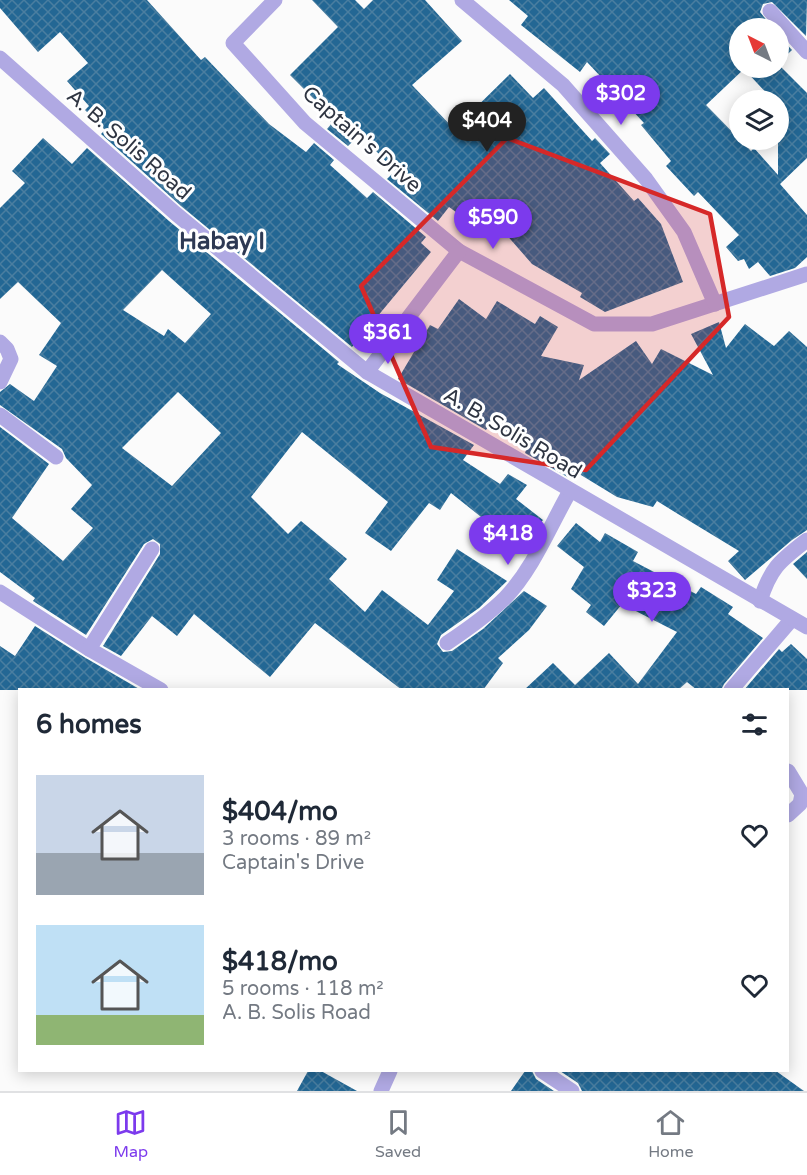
<!DOCTYPE html>
<html lang="en">
<head>
<meta charset="utf-8">
<style>
	body { margin:0; font-family:"Varela Round",sans-serif; background:#f6f6f7; color:#1f2937; height:100vh; display:flex; flex-direction:column; font-size:22px; white-space:nowrap }
	* { box-sizing:border-box; margin:0 }
	p { font-size:20px; color:#747a83 }
	.icon { flex:none; width:33px; height:33px; fill:none; stroke:currentColor; stroke-width:2; stroke-linecap:round; stroke-linejoin:round }
	.map { position:relative; flex:1; overflow:hidden }
	.details { position:absolute; left:18px; top:688px; width:771px; height:384px; display:flex; flex-direction:column; background:#fff; border-radius:0px; box-shadow:0 3px 15px #0003 }
	.details>* { flex:none }
	.needle { width:39px; rotate:318deg }
	.tools { position:absolute; left:729px; top:18px; display:grid; gap:12px }
	.tools a { display:grid; place-items:center; width:60px; height:60px; border-radius:50%; background:#fff; box-shadow:0 3px 15px #0003; font-size:30px }
	.price { position:absolute; translate:-50% -51px; padding:0 14px; border-radius:21px; background:#7c3aed; color:#fff; font-size:20px; line-height:39px; filter:drop-shadow(0 2px 3px #0008) }
	.price::after { content:''; position:absolute; left:50%; top:36px; width:18px; height:14px; margin-left:-9px; background:inherit; clip-path:polygon(0 0,100% 0,50% 100%) }
	.price.on { background:#222; color:#fff }
	ul { padding:0; list-style:none }
	li { display:flex; align-items:center; gap:18px; height:150px; padding:0 18px }
	li span { display:grid; place-items:center; flex:none; width:168px; height:120px; border-radius:0px; color:#555 }
	li>.icon { margin-inline-start:auto }
	span .icon { width:72px; height:72px; fill:#fffc; stroke-width:1 }
	li b { font-size:26px }
	h2 { display:flex; justify-content:space-between; align-items:center; height:72px; padding:0 18px; font-size:26px }
	.tabs { display:flex; justify-content:space-around; align-items:center; height:84px; border-top:2px solid #e0e1e3; background:#fff; font-size:16px; color:#747a83 }
	.tabs a { display:grid; justify-items:center; gap:3px }
	.tabs .on { color:#7c3aed }
	.map>svg:first-child { display:block }
	.building { fill:url(#building-cross-hatch); fill-rule:evenodd }
	.lines { fill:none; stroke-linecap:round; stroke-linejoin:round }
	.minor { stroke:#b0a9e3; stroke-width:15 }
	.tertiary { stroke:#b0a9e3; stroke-width:15 }
	.marked { fill:#d62828; fill-opacity:0.2; stroke:#d62828; stroke-width:4.5; stroke-linejoin:round }
	.labels { text-anchor:middle; stroke-width:6; stroke-linejoin:round; paint-order:stroke }
	.street-label { font-size:21px; fill:#2f3542; stroke:#fff }
	.quarter-label { font-size:24px; font-weight:bold; fill:#2e3953; stroke:#fff }
</style>
</head>
<body>
<div class="map">
<svg width="807" height="1091" viewBox="0 0 807 1091">
	<defs>
		<pattern id="building-cross-hatch" width="8" height="8" patternUnits="userSpaceOnUse" patternTransform="scale(1.5)"><rect width="8" height="8" fill="#236794"/><path d="M0 0l8 8M0 8l8-8" fill="none" stroke="#4a7ea0"/></pattern>
	</defs>
	<rect width="100%" height="100%" fill="#fbfbfb"/>
	<g class="building">
		<path d="M0,0h147l54,60 4,-3 64,67 37,28 8,-9 20,17 -4,5 37,33 6,-6 53,45 -5,6 10,9 -79,95 -171,-141 -80,-72 4,-4 -20,-20 4,-4 -22,-25 21,-18 -28,-31 -22,20 -38,-44z"/>
		<path d="M312,0h43l9,9 9,-9h52l37,41 -50,44 42,44 56,-55 23,24 11,-10 48,53 3,-3 15,16 -10,9 34,38 4,-3 23,26 22,58 -78,30 -25,-15 2,-4 -50,-29 -47,-54 -11,15 -25,-18 -11,14 -51,-42 8,-8 -35,-37 -12,12 -21,-17 5,-6 -4,-4 3,-3 -41,-41 48,-48z"/>
		<path d="M509,0h298l-1,36 -34,-34 -9,2 -3,8 13,16h-33v40h38v-4l29,29v65l-27,26 27,31v42l-12,11 -25,8 -12,-14 -9,7 -5,-10 -6,2 -12,-14 13,-12 -41,-43 -4,4 -28,-30 5,-5 -30,-36 3,-2 -57,-61 -7,10 -59,-47 7,-9zM744,69l29,31h5v75l-24,-27 -3,3 -45,-46z"/>
		<path d="M778,35l14,15 -14,13z"/>
		<path d="M43,138l29,26 15,-16 82,73 170,141 -2,2 43,29 94,52 -11,15 37,24 8,-10 19,11 -11,14 27,21 -23,28 -69,-55 -11,17 -11,-7 -38,48 -26,-18 23,-31 -86,-70 -51,65 37,37 13,-13 46,38 -18,20 36,33 17,-22 46,35 26,-34 -17,-11 20,-31 50,32 -28,27 -38,27 -4,9 6,8 9,-1 31,-22 41,-38 23,15 -18,24 -31,28 5,5 -20,27h-81l-87,-67 -45,54 -76,-63 -17,22 -25,-20 -31,40 -18,-10 57,-92v-10l-7,-5 -9,5 -58,91 -53,-34 2,-3 -35,-26v-145l49,37 -37,54 51,43 30,-33 -22,-19 21,-24 -26,-27 -4,-9 -62,-44v-13l10,-8 24,17 23,-35 -18,-11 22,-32 -43,-41 -18,17v-91l25,-25 -13,-12zM162,270l49,44 -26,29 -17,-14 -4,7 -41,-26zM178,392l43,41 -49,53 -50,-38z"/>
		<path d="M459,299l27,20 11,-18 38,23 5,-8 18,11 -17,29 43,9 -5,15 57,-39 16,23 9,-15 52,26 -22,-41 28,-12 7,26 19,-24 29,22 15,-15 18,16v183l-15,10 -47,40 -17,-19 11,-10 -61,-37 -21,-13 -4,6 -36,-10 -41,-25 -5,7 -46,-26 2,-6 -35,-26 -6,9 -88,-51 32,-54 8,4z"/>
		<path d="M576,523l24,19 5,-9 33,19 -5,9 63,33 5,-7 32,20 -5,7 35,24 -39,46 -3,6h-24l-10,-8 -9,8h-154l29,-27 22,22 34,-32 29,31 39,-52 -55,-28 -18,22 -18,-14 5,-7 -20,-16 13,-22 -27,-21z"/>
		<path d="M807,552v27l-14,-15z"/>
		<path d="M35,626l49,31 57,33h-141v-44l15,10z"/>
		<path d="M791,644l16,15v31h-63l35,-41 3,3z"/>
		<path d="M308,1071h13l36,20h-60z"/>
		<path d="M525,1071h7l4,8 18,12h-43z"/>
		<path d="M560,1071h216l28,20h-222l-4,-8z"/>
	</g>
	<g class="lines">
		<g class="minor">
			<path d="M275,0l-42,43 72,80 154,128 135,73h58l155,-50"/>
			<path d="M462,0l101,85 83,94 38,53 31,72"/>
			<path d="M770,11l37,41"/>
			<path d="M0,342l7,7 4,10 -11,23"/>
			<path d="M367,372l92,-121"/>
			<path d="M0,415l56,42"/>
			<path d="M0,592l89,57 72,41"/>
			<path d="M760,601c11,-34 20,-40 47,-61"/>
			<path d="M447,643c21,-14 41,-28 58,-45 28,-29 45,-72 65,-107"/>
			<path d="M89,649l63,-100"/>
			<path d="M731,690l61,-71"/>
			<path d="M788,771l14,23 -2,10 -12,11"/>
			<path d="M542,1071l30,20"/>
			<path d="M381,1091l9,-20"/>
		</g>
		<path class="tertiary" d="M0,58l175,155 192,159 440,255"/>
	</g>
	<path class="marked" d="M507,138l203,76 19,103 -143,153 -155,-23 -70,-161z"/>
	<g class="labels">
		<g class="street-label">
			<text transform="translate(362 139) rotate(41)" y="7">Captain's Drive</text>
			<text transform="translate(129 144) rotate(41)" y="7">A. B. Solis Road</text>
			<text transform="translate(513 433) rotate(31)" y="7">A. B. Solis Road</text>
		</g>
		<g class="quarter-label">
			<text x="222" y="249">Habay I</text>
		</g>
	</g>
</svg>
<div class="tools">
<a><svg class="needle" viewBox="-14 -14 28 28"><path d="M0-13l5 13h-10z" fill="#e53935"/><path d="M0 13l5-13h-10z" fill="#747a83"/></svg></a>
<a><svg class="icon" aria-label="layers" viewBox="0 0 24 24"><path d="M12 4l9 5-9 5-9-5zM3 14l9 5 9-5"/></svg></a>
</div>
<b class="price" style="left:621px;top:126px">$302</b>
<b class="price on" style="left:487px;top:153px">$404</b>
<b class="price" style="left:493px;top:250px">$590</b>
<b class="price" style="left:388px;top:365px">$361</b>
<b class="price" style="left:508px;top:566px">$418</b>
<b class="price" style="left:652px;top:623px">$323</b>
<section class="details">
<h2>6 homes<svg class="icon" aria-label="filters" viewBox="0 0 24 24"><path d="M4 7h16M4 17h16"/><circle cx="9" cy="7" r="2"/><circle cx="15" cy="17" r="2"/></svg></h2>
<ul>
<li><span style="background:linear-gradient(#c9d6e8 65%,#9aa5b1 0)"><svg class="icon" aria-label="home" viewBox="0 0 24 24"><path d="M3 11l9-7 9 7M6 9v11h12V9"/></svg></span><div><b>$404/mo</b><p>3 rooms · 89 m²</p><p>Captain's Drive</p></div><svg class="icon" aria-label="heart" viewBox="0 0 24 24"><path d="M12 20l-8-8c-3-5 5-10 8-4 3-6 11-1 8 4z"/></svg></li>
<li><span style="background:linear-gradient(#bfe0f5 75%,#8fb573 0)"><svg class="icon" aria-label="home" viewBox="0 0 24 24"><path d="M3 11l9-7 9 7M6 9v11h12V9"/></svg></span><div><b>$418/mo</b><p>5 rooms · 118 m²</p><p>A. B. Solis Road</p></div><svg class="icon" aria-label="heart" viewBox="0 0 24 24"><path d="M12 20l-8-8c-3-5 5-10 8-4 3-6 11-1 8 4z"/></svg></li>
</ul>
</section>
</div>
<nav class="tabs">
<a class="on"><svg class="icon" aria-label="map" viewBox="0 0 24 24"><path d="M3 6l6-2 6 2 6-2v14l-6 2-6-2-6 2zM9 4v14M15 6v14"/></svg>Map</a>
<a><svg class="icon" aria-label="saved" viewBox="0 0 24 24"><path d="M7 4h10v16l-5-4-5 4z"/></svg>Saved</a>
<a><svg class="icon" aria-label="home" viewBox="0 0 24 24"><path d="M3 11l9-7 9 7M6 9v11h12V9"/></svg>Home</a>
</nav>
</body>
</html>
